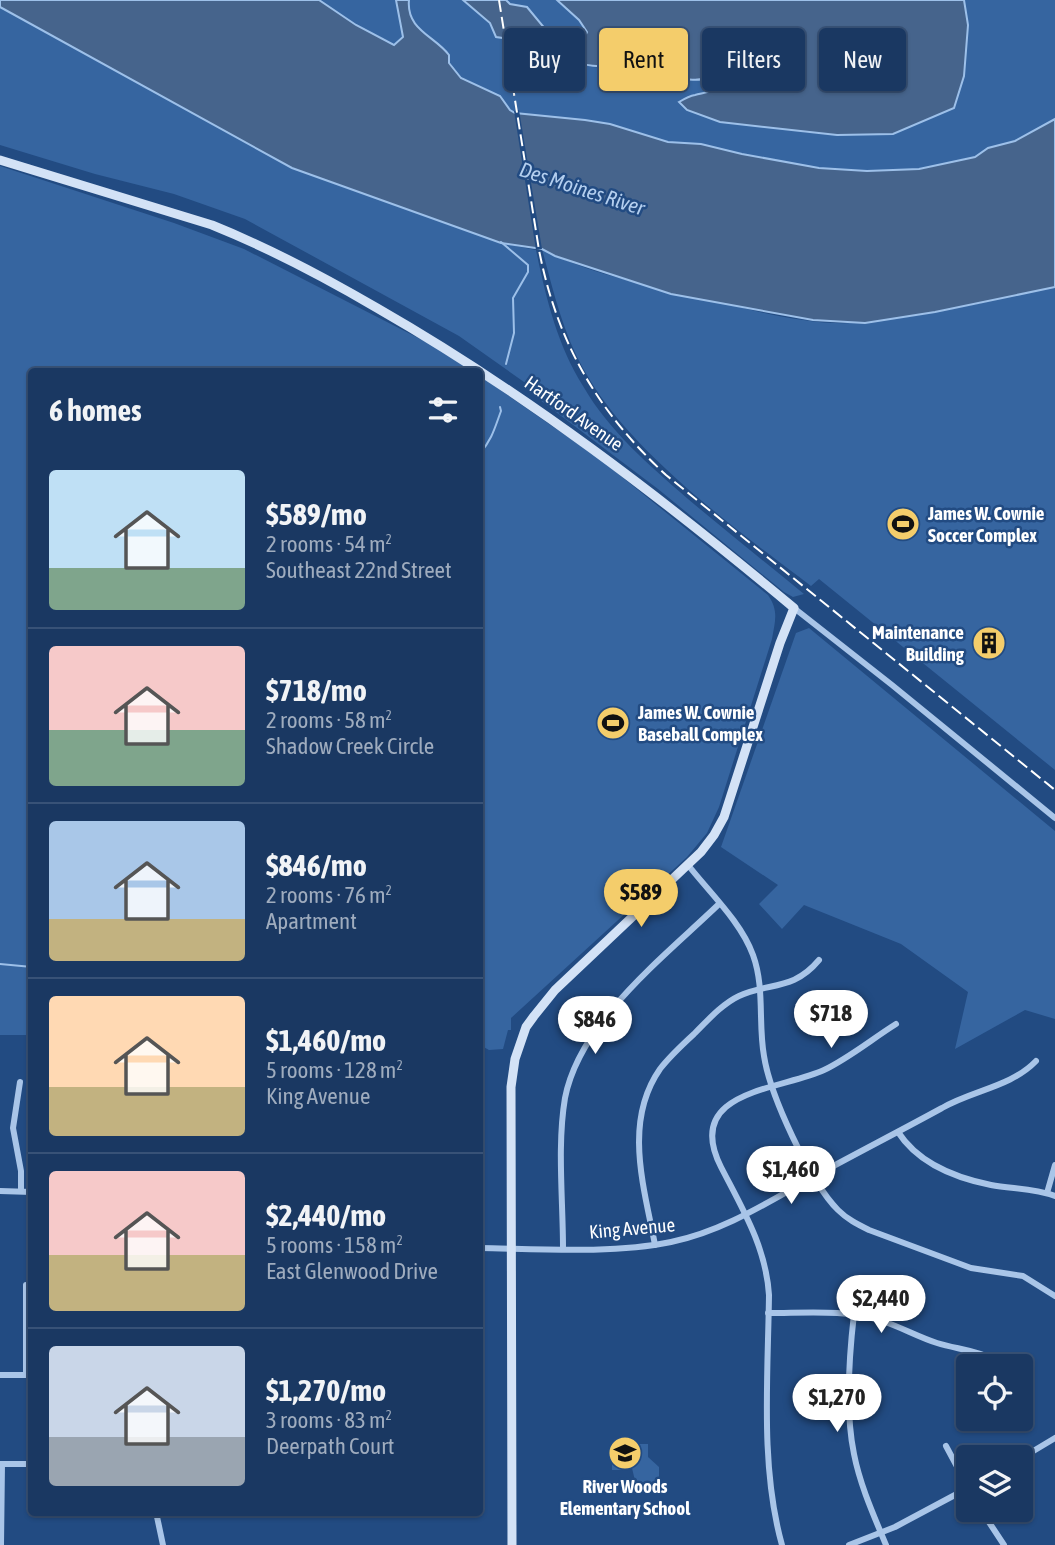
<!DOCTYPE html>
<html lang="en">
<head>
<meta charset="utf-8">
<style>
	body { margin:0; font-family:"Asap Condensed",sans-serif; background:#27436b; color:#f1f3f6; height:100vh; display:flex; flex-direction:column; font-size:26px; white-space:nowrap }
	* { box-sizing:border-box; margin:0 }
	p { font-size:23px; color:#9facbe }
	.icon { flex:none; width:38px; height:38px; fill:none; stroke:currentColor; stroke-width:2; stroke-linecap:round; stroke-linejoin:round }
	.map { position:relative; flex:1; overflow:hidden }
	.sheet { position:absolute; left:28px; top:368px; width:455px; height:1148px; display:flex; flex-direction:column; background:#1a3862; border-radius:7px; box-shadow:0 2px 5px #0004,0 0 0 2px #385277 }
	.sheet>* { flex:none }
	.hud { position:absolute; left:504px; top:28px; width:444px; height:63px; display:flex; gap:14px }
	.controls { position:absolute; left:956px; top:1354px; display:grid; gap:14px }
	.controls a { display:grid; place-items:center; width:77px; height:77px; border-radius:7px; background:#1a3862; box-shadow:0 2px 5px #0004,0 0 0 2px #385277; font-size:35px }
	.price { position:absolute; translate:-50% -60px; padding:0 16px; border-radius:24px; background:#fff; color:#222; font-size:23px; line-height:46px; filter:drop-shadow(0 2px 4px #0008) }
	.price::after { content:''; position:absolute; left:50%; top:42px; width:21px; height:16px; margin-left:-10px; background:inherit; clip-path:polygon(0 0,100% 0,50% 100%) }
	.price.current { background:#f4cd6b; color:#111 }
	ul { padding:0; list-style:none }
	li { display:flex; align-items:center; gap:21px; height:175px; padding:0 21px }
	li+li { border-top:2px solid #385277 }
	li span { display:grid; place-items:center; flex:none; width:196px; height:140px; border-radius:7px; color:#555 }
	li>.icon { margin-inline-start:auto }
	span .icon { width:84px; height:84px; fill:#fffc; stroke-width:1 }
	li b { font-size:30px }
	h2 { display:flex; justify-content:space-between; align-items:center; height:84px; padding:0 21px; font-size:30px }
	.chip { padding:0 24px; border-radius:7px; background:#1a3862; box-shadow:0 2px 5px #0004,0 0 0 2px #385277; font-size:24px; line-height:63px }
	.chip.current { background:#f4cd6b; color:#111 }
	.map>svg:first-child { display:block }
	.green { fill:#3665a0 }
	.water { fill:#46648c; stroke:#9dc0e9; stroke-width:2 }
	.pier { fill:#224b82 }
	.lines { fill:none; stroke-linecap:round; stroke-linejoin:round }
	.stream { stroke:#9dc0e9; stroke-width:2 }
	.street { stroke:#a9c5e8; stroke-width:6 }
	.secondary { stroke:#d3e2f6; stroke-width:9 }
	.rail { stroke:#fff; stroke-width:2; stroke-dasharray:12 5; stroke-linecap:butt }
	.labels { text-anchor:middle; stroke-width:5; stroke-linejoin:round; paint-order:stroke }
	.street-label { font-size:19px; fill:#fff; stroke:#224b82 }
	.poi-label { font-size:19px; font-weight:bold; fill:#fff; stroke:#224b82; text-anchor:start }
	.water-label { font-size:21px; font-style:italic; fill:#b4cfef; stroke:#224b82 }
</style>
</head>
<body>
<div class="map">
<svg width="1055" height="1545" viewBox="0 0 1055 1545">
	<rect width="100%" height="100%" fill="#224b82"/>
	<g class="green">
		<path d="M319,0h168l23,39 19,-11 9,2 7,13 46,24 60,2 17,4 54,-6c9,21 -12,25 -29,28l110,37 34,3 56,-1 61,-26 10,-32 4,-51 -4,-25h91v119l-40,22 -27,7 -13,9 -56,12 -52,2 -48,-3 -77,-14 -41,-10 -33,-2 -58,-18 -25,-4 -70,-7 -5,-3 -10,-14 -144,-71z"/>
		<path d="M506,0h51l22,20 8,12 -6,13 -12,2 -23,-17 -19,-23 -18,-3z"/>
		<path d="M0,7l292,161 209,75 35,7c10,48 21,94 47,136 26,45 66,79 105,113 38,32 77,63 116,95l-11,3 -9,-5 -126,-103 -126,-95 2,-5 -75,-53 -214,-117 -71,-25 -79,-20 -95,-29z"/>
		<path d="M0,166l174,57 70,26 186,95 42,27h-440v664h-32z"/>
		<path d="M542,249c47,25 101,35 152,47 55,13 116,32 173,26 63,-6 126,-22 188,-35v483l-236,-191 -8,7c-75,-57 -181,-133 -227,-216 -21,-37 -31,-80 -42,-121z"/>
		<path d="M480,376l121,84 167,135c11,16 7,26 4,44l-53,168 -12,26 -20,24 -176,161v12h-3l-5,19 -14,1 -9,-5z"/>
		<path d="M809,628l246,203v188l-30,-9 -70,39 13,-57 -67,-48 -97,-39 -22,24 -23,-25 19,-19 -57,-38 75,-214z"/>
		<path d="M639,1444h9v13l11,10v17l-2,5h-11l-10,-4 -4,-17 6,-11z"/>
		<rect x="612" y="1445" width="15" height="25"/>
	</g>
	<g class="water">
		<path d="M0,0h319l37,25 38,20 9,-8 -7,-37h13c-3,30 26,36 40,55v8l12,15 39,18 10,14 5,3 70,7 25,4 58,18 33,2 41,10 77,14 48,3 52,-2 56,-12 13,-9 27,-7 40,-22v168l-120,25 -70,11 -52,-3 -142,-26 -116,-38 -13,-7 -41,-6 -209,-75 -292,-161z"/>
		<path d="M463,0h43l4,4 17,3 19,23 23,16 12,-2 6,-12 -8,-12 -22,-20h407l4,25 -4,51 -10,32 -61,26 -56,1 -117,-13 -33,-12 -8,-8c5,-3 10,-6 16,-7 16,-4 38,-5 27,-28 -5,3 -9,7 -14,10 -17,9 -41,-6 -59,-8 -45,-7 -85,9 -111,-39l-9,-2 -19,11 -14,-2 -6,-14z"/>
	</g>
	<path class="pier" d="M519,110l23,139 -6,1 -22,-139z"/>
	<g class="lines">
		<g class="stream">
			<path d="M501,242l27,23v7l-15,26 1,35 -8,31"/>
			<path d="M480,453c12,-13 15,-26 21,-42l-1,-4"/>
			<path d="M0,964l32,3"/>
		</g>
		<g class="street">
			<path d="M794,608l98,77 163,133"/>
			<path d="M688,865c22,28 53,57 65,90 12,33 5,68 11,101 6,39 46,126 74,154 9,9 19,14 31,20l102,38 52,8 32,20"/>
			<path d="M20,1082l-7,46 8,43v20"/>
			<path d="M898,1132c20,31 58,46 93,53 21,4 43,3 64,11"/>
			<path d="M0,1191l32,1"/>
			<path d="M1047,1193l8,-28"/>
			<path d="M655,1245c-11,-58 -32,-123 5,-176 10,-13 22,-24 34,-35 13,-13 28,-30 45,-38 31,-14 54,-5 80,-36"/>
			<path d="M480,1248c59,1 133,6 191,-6 53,-11 97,-40 144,-66 42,-23 85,-45 127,-68 31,-18 69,-21 94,-47"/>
			<path d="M563,1248c0,-48 -6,-103 2,-150 15,-77 99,-141 154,-194"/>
			<path d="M768,1313c38,0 78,-4 114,8 19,6 36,16 55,22 19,6 40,7 58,17"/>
			<path d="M854,1314c-5,43 -9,97 0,140 6,31 20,62 32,91"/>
			<path d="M0,1375h32"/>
			<path d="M26,1375v-90h6"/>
			<path d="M946,1446l22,41"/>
			<path d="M1020,1459l35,-21"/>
			<path d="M0,1464h32"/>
			<path d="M981,1510l23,35"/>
			<path d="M156,1512l7,33"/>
			<path d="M1,1545l1,-81"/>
			<path d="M782,1545c-22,-78 -14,-169 -13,-250 -3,-48 -27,-87 -48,-128 -39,-77 60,-77 103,-97 25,-12 48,-31 72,-46"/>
			<path d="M849,1545l46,-18 73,-39"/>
		</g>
		<path class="secondary" d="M0,160l212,65c57,23 112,52 165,83 150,86 285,190 417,300l-14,35 -56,174 -10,18 -13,17 -146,138 -21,26 -8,11 -11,32 -4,28 1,458"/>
		<path class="rail" d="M499,0l40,250c18,92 58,161 127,225l389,315"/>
	</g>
	<defs>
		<symbol id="stadium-disc" viewBox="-11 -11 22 22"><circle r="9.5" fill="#f4cd6b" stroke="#224b82"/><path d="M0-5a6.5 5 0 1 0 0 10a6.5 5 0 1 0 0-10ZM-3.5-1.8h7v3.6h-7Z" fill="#111"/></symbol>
		<symbol id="building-disc" viewBox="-11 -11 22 22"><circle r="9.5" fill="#f4cd6b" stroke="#224b82"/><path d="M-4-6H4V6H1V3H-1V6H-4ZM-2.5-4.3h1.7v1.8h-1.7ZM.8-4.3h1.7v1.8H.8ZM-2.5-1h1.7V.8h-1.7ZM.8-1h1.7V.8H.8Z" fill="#111"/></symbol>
		<symbol id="school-disc" viewBox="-11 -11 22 22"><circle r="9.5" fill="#f4cd6b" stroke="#224b82"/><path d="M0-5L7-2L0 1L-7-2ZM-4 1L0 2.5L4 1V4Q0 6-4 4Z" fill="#111"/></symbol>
	</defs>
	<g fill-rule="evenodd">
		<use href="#stadium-disc" x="884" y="505" width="38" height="38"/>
		<use href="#building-disc" x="970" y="624" width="38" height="38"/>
		<use href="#stadium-disc" x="594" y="704" width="38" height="38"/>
		<use href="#school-disc" x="606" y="1434" width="38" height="38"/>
	</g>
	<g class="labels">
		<g class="street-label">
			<text transform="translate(574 413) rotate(35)" y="7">Hartford Avenue</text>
			<text transform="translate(632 1228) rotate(-5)" y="7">King Avenue</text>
		</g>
		<g class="poi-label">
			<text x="928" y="520">James W. Cownie<tspan x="928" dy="22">Soccer Complex</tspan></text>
			<text x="964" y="639" text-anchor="end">Maintenance<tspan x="964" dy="22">Building</tspan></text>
			<text x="638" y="719">James W. Cownie<tspan x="638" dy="22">Baseball Complex</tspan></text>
			<text x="625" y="1493" text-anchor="middle">River Woods<tspan x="625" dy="22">Elementary School</tspan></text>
		</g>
		<g class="water-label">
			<text transform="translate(582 189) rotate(18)" y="7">Des Moines River</text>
		</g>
	</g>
</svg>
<div class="controls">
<a><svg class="icon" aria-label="locate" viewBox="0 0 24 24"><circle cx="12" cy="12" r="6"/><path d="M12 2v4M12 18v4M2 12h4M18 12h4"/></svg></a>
<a><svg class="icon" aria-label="layers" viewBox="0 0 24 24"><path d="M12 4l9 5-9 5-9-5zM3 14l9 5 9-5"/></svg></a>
</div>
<b class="price current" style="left:641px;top:929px">$589</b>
<b class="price" style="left:831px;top:1050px">$718</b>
<b class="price" style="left:595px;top:1056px">$846</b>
<b class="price" style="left:791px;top:1206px">$1,460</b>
<b class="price" style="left:881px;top:1335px">$2,440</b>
<b class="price" style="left:837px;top:1434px">$1,270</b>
<div class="hud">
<a class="chip">Buy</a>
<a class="chip current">Rent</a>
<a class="chip">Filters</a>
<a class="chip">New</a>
</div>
<section class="sheet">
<h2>6 homes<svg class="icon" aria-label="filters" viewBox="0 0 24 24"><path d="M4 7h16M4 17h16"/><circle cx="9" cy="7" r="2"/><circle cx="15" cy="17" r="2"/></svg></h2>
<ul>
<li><span style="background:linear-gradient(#bfe0f5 70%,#7fa58c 0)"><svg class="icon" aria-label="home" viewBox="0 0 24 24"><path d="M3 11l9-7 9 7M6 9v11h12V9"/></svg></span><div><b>$589/mo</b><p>2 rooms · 54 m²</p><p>Southeast 22nd Street</p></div></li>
<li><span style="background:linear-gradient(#f6c9c9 60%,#7fa58c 0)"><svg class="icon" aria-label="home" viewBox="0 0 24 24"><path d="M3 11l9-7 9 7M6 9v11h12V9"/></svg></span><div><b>$718/mo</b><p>2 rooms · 58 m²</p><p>Shadow Creek Circle</p></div></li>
<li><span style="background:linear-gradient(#a9c7e8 70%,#c2b280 0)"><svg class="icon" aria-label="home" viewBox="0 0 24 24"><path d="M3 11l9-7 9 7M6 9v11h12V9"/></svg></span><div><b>$846/mo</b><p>2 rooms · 76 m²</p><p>Apartment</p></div></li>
<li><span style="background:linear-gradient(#ffd9b3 65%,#c2b280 0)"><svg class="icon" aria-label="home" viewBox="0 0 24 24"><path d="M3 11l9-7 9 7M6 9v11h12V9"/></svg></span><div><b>$1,460/mo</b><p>5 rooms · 128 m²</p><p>King Avenue</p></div></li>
<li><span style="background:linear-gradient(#f6c9c9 60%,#c2b280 0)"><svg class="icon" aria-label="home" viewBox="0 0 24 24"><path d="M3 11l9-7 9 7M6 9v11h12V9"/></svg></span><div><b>$2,440/mo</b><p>5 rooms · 158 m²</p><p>East Glenwood Drive</p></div></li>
<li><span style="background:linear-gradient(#c9d6e8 65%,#9aa5b1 0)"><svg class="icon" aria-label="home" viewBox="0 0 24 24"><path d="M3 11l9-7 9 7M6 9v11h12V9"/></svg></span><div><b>$1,270/mo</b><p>3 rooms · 83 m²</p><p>Deerpath Court</p></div></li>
</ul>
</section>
</div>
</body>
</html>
